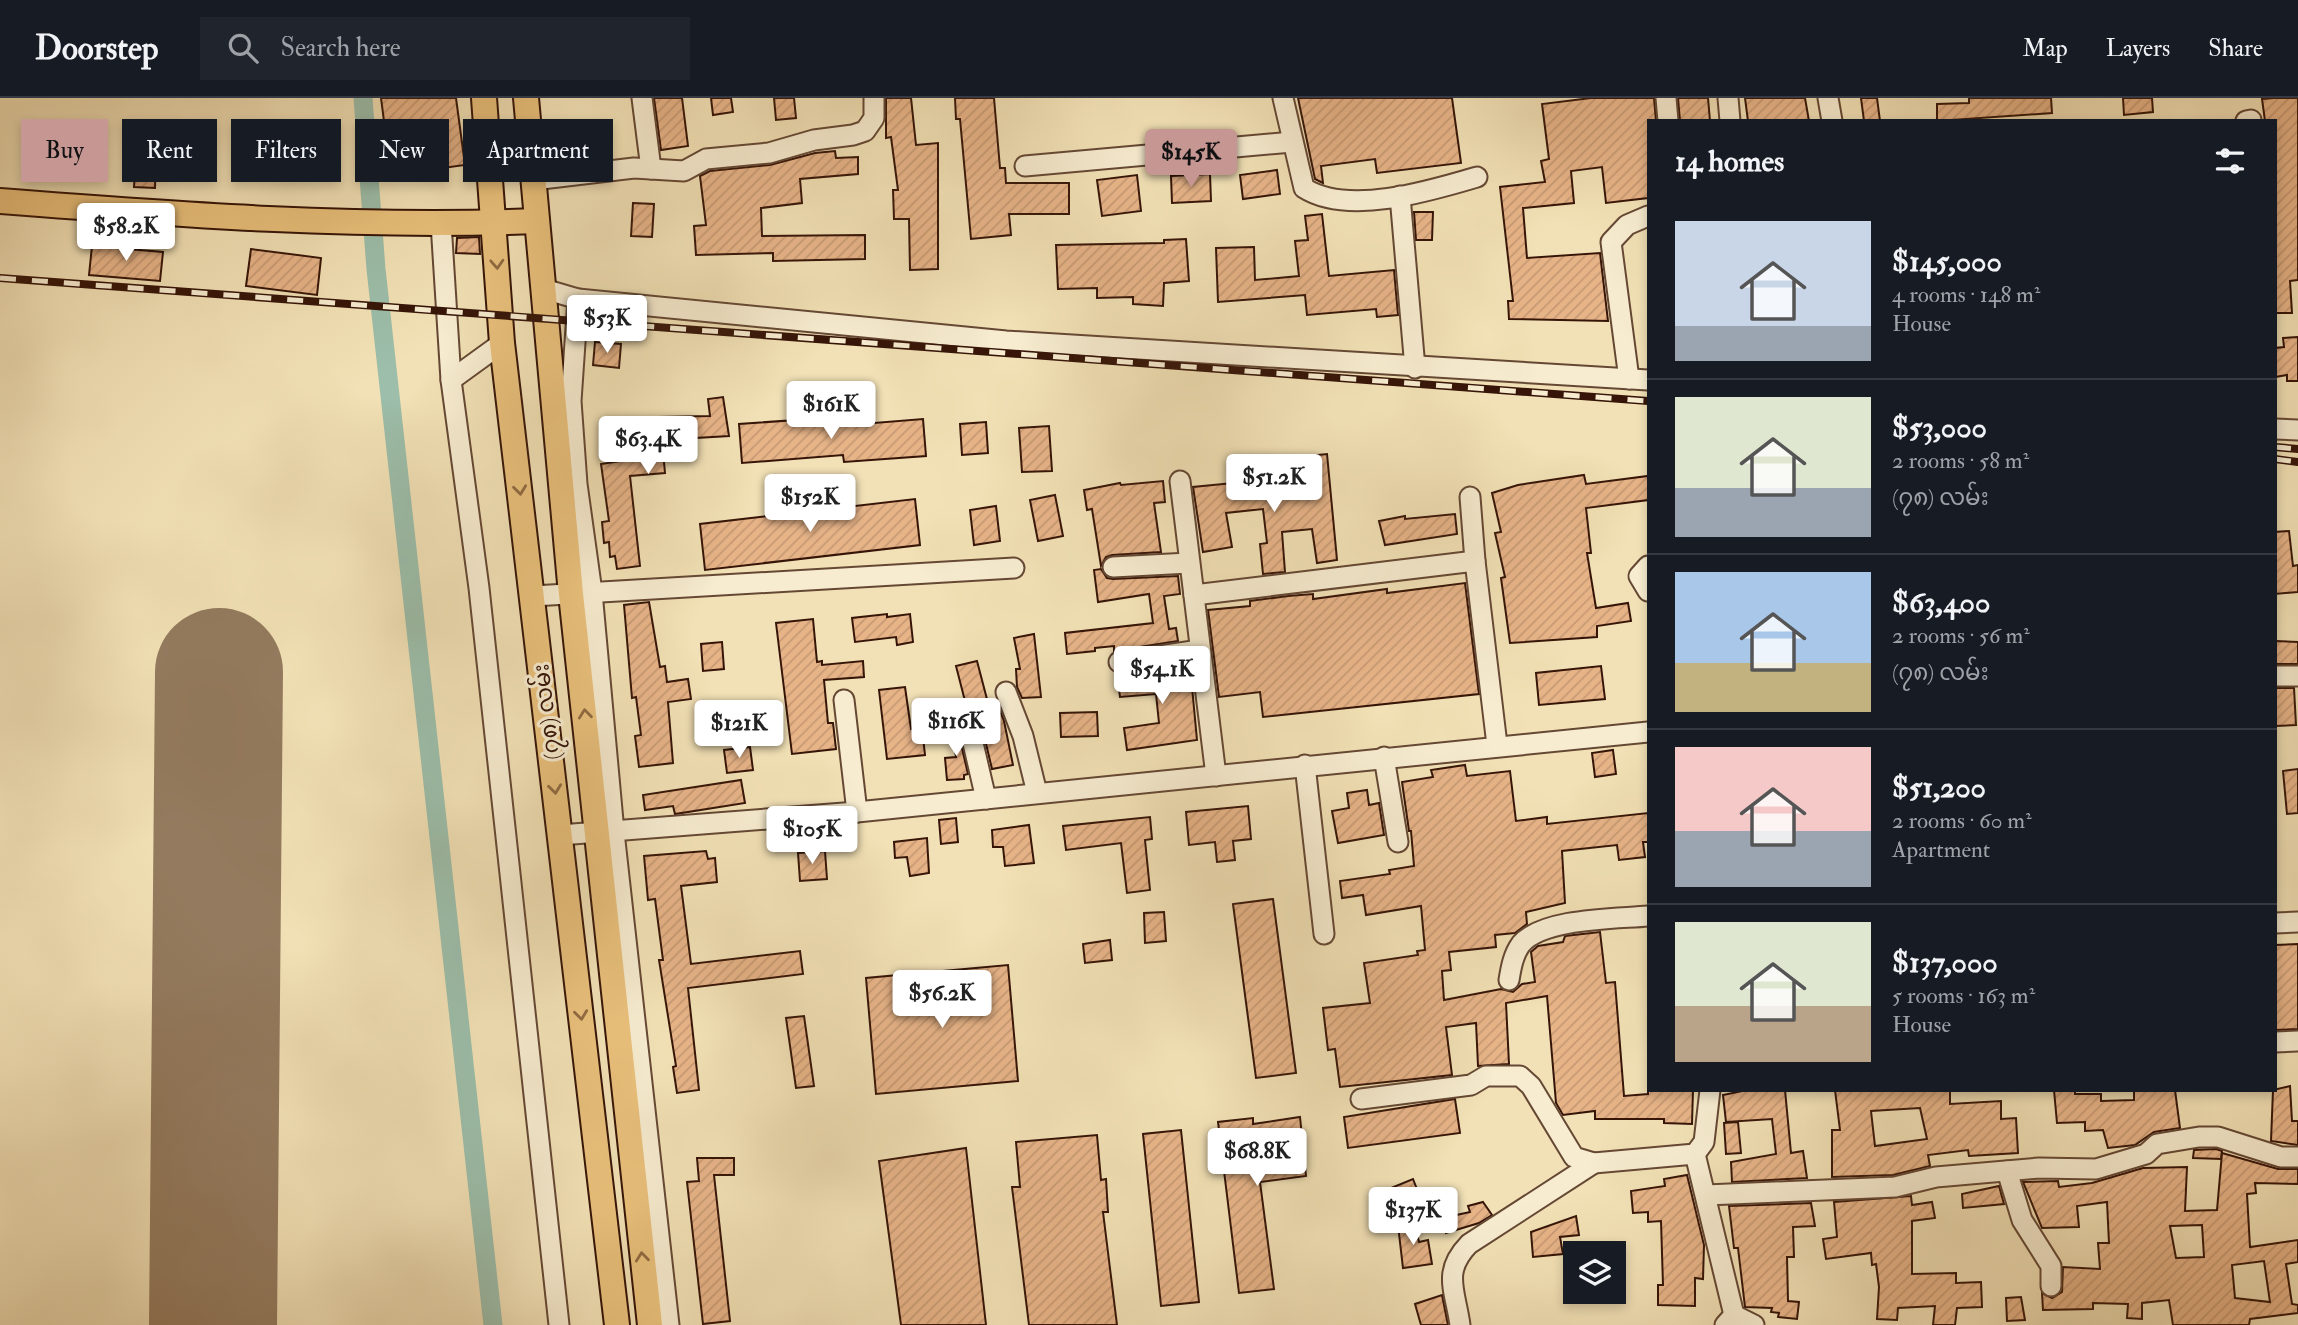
<!DOCTYPE html>
<html lang="en">
<head>
<meta charset="utf-8">
<style>
	body { margin:0; font-family:"IM FELL Double Pica","Noto Sans Myanmar",serif; background:#20242c; color:#f1f3f6; height:100vh; display:flex; flex-direction:column; font-size:26px; white-space:nowrap }
	* { box-sizing:border-box; margin:0 }
	p { font-size:23px; color:#9ea1a6 }
	.icon { flex:none; width:38px; height:38px; fill:none; stroke:currentColor; stroke-width:2; stroke-linecap:round; stroke-linejoin:round }
	.map { position:relative; flex:1; overflow:hidden }
	.side { position:absolute; left:1647px; top:21px; width:630px; height:973px; display:flex; flex-direction:column; background:#171b24; border-radius:0px; box-shadow:0 4px 10px #0003 }
	.side>* { flex:none }
	.hud { position:absolute; left:21px; top:21px; width:665px; height:63px; display:flex; gap:14px }
	.tools { position:absolute; left:1563px; top:1143px; display:grid; gap:14px }
	.tools a { display:grid; place-items:center; width:63px; height:63px; border-radius:0px; background:#171b24; box-shadow:0 4px 10px #0003; font-size:35px }
	.price { position:absolute; translate:-50% -60px; padding:0 16px; border-radius:7px; background:#fff; color:#222; font-size:23px; line-height:46px; filter:drop-shadow(0 2px 4px #0008) }
	.price::after { content:''; position:absolute; left:50%; top:42px; width:21px; height:16px; margin-left:-10px; background:inherit; clip-path:polygon(0 0,100% 0,50% 100%) }
	.price.active { background:#c59692; color:#111 }
	ul { padding:0; list-style:none }
	li { display:flex; align-items:center; gap:21px; height:175px; padding:0 28px }
	li+li { border-top:2px solid #363941 }
	li span { display:grid; place-items:center; flex:none; width:196px; height:140px; border-radius:0px; color:#555 }
	li>.icon { margin-inline-start:auto }
	span .icon { width:84px; height:84px; fill:#fffc; stroke-width:1 }
	li b { font-size:30px }
	h2 { display:flex; justify-content:space-between; align-items:center; height:84px; padding:0 28px; font-size:30px }
	.tag { padding:0 24px; border-radius:0px; background:#171b24; box-shadow:0 4px 10px #0003; font-size:24px; line-height:63px }
	.tag.active { background:#c59692; color:#111 }
	header { display:flex; align-items:center; gap:42px; box-sizing:border-box; height:98px; padding:0 35px; background:#171b24; border-bottom:2px solid #363941 }
	header strong { font-size:33px }
	nav { display:flex; gap:38px; margin-inline-start:auto; font-size:24px }
	.search { width:490px; height:63px; background:#20242c; display:flex; align-items:center; gap:18px; box-sizing:border-box; padding:0 24px; border-radius:0px; color:#9ea1a6; font-size:26px }
	.map>svg:first-child { display:block }
	.lines { fill:none; stroke-linecap:round; stroke-linejoin:round }
	.canal { stroke:#9cbeaa; stroke-width:19 }
	.runway { stroke:#947b5f; stroke-width:128 }
	.building { fill:url(#building-hatch); stroke:#361508; stroke-width:2; fill-rule:evenodd }
	.minor-casing { stroke:#654834; stroke-width:23 }
	.major-casing { stroke:#361508; stroke-width:28 }
	.minor { stroke:#f7ecd0; stroke-width:19 }
	.major { stroke:#e9c07b; stroke-width:24 }
	.rail-casing { stroke:#361508; stroke-width:8 }
	.rail { stroke:#f7ecd0; stroke-width:5; stroke-dasharray:16; stroke-linecap:butt }
	.oneway { stroke:#906a42 }
	.labels { text-anchor:middle; stroke-width:6; stroke-linejoin:round; paint-order:stroke }
	.street-label { font-size:23px; fill:#361508; stroke:#f7ecd0 }
</style>
</head>
<body>
<header>
<strong>Doorstep</strong>
<div class="search"><svg class="icon" aria-label="search" viewBox="0 0 24 24"><circle cx="10" cy="10" r="6"/><path d="M15 15l6 6"/></svg>Search here</div>
<nav><a>Map</a><a>Layers</a><a>Share</a></nav>
</header>
<div class="map">
<svg width="2298" height="1227" viewBox="0 0 2298 1227">
	<defs>
		<pattern id="building-hatch" width="6" height="6" patternUnits="userSpaceOnUse" patternTransform="scale(1.75)"><rect width="6" height="6" fill="#e7b488"/><path d="M-1 1l2-2M0 6l6-6M5 7l2-2" fill="none" stroke="#c79a74"/></pattern>
	</defs>
	<rect width="100%" height="100%" fill="#f2e1b6"/>
	<filter id="stains"><feTurbulence type="fractalNoise" baseFrequency=".00286" numOctaves="4"/><feColorMatrix values="0 0 0 0 .2 0 0 0 0 .09 0 0 0 0 .02 0 0 0 .5 -.17"/></filter>
	<radialGradient id="worn" r=".72"><stop offset=".6" stop-color="#630" stop-opacity="0"/><stop offset="1" stop-color="#630" stop-opacity=".3"/></radialGradient>
	<g class="lines">
		<path class="canal" d="M363,0l13,171 117,1056"/>
		<path class="runway" d="M213,1227l6,-653"/>
	</g>
	<g class="building">
		<path d="M381,0h75l9,67 -74,10z"/>
		<path d="M654,0h28l6,48 -27,4z"/>
		<path d="M711,0h20l2,14 -20,3z"/>
		<path d="M774,0h20l2,20 -20,2z"/>
		<path d="M886,0h25l5,47 22,-2v126l-28,1 -1,-51h-15l-1,-29h5l-7,-53 -5,1z"/>
		<path d="M955,0h39l6,70h5l1,15h63v31h-60l2,21 -40,4 -11,-120h-4z"/>
		<path d="M1298,0h154l9,65 -84,10 -2,-14 -54,7 2,17 -8,-4z"/>
		<path d="M1591,0h63l2,23h-8v77l-42,5 -4,-36 -31,4 3,32 -51,5 4,50 73,-5 8,68 -99,-2 -1,-18h5l-13,-114 45,-5 -4,-21 8,-2 -7,-55z"/>
		<path d="M1678,0h30l2,23h-30z"/>
		<path d="M1745,0h60l4,23h-61z"/>
		<path d="M1861,0h16l3,23h-16z"/>
		<path d="M1969,0h82l1,15 -115,8v-17l32,-1z"/>
		<path d="M2123,0h29l1,14 -29,3z"/>
		<path d="M2274,0h24v182l-8,1 2,32h-17v-192h-10l-3,-22z"/>
		<path d="M136,53l20,1 -1,36 -21,-1z"/>
		<path d="M835,53l1,7 22,-1v17l-58,5 2,24 -41,5 1,28 103,-1v24l-92,2v-8l-77,2 -2,-29 12,-1 -6,-49 10,-5 60,-6 45,-12z"/>
		<path d="M1277,72l3,24 -37,5 -3,-24z"/>
		<path d="M1210,76l1,27 -39,2 -1,-27z"/>
		<path d="M1137,77l4,36 -39,5 -5,-36z"/>
		<path d="M633,105l21,1 -2,33 -21,-1z"/>
		<path d="M1414,114h19l-1,28h-16z"/>
		<path d="M1322,116l7,62 65,-6 4,45 -21,2 -1,-8 -69,6 -2,-20 -87,7 -2,-54 38,-1 1,33 44,-4 -4,-35 13,-1 -3,-24z"/>
		<path d="M479,139l1,17 -24,-1 1,-15z"/>
		<path d="M1186,141l3,42 -25,2 -1,23 -30,-2v-7l-36,1v-10l-39,1 -2,-44 108,-2v-3z"/>
		<path d="M92,148l71,6 -3,29 -71,-6z"/>
		<path d="M251,151l70,9 -4,37 -71,-9z"/>
		<path d="M2298,239v44h-11v-6l-12,2v-29l9,-1 -1,-9z"/>
		<path d="M595,244l26,2 -2,24 -26,-3z"/>
		<path d="M723,299l6,39 -67,4 3,33 -35,3 10,90 -23,3 -2,-13 -5,1 -1,-15 -5,1 -2,-21 7,-1 -8,-57 33,-5 -2,-24 29,-2 -2,-16 51,-1 -2,-17z"/>
		<path d="M824,320l1,9 98,-8 3,37 -82,6 -1,-7 -101,8 -3,-39z"/>
		<path d="M986,324l2,31 -26,2 -2,-31z"/>
		<path d="M1049,328l3,45 -30,1 -3,-44z"/>
		<path d="M1327,356l10,106 -20,3 -5,-34 -30,3 3,40 -22,2 -3,-30 7,-1 -4,-34 -37,4 6,34 -29,5 -10,-65 40,-4 2,15 66,-10 -3,-31z"/>
		<path d="M1584,377l2,9 62,-8v24l-62,8 5,45h-4l9,55 32,-5 3,18 -34,5v11l-87,6 -9,-65 4,-1 -10,-44 6,-1 -9,-39 26,-8z"/>
		<path d="M1163,383l2,21 -11,1 7,49 -49,3 -6,2 -5,9 -9,-57 -5,1 -3,-20 36,-7 1,2z"/>
		<path d="M1055,397l8,41 -25,5 -8,-41z"/>
		<path d="M915,401l5,46 -215,25 -5,-46z"/>
		<path d="M996,408l4,35 -26,4 -4,-35z"/>
		<path d="M1455,416l2,20 -72,11 -6,-24 26,-5v3z"/>
		<path d="M2289,433l4,35 5,-1v27l-23,2v-62z"/>
		<path d="M1101,471l6,9 6,1 65,-3 2,18 -16,2 5,33 7,-1 2,13 -64,10v-5l-19,2v3l-28,3 -2,-21 88,-10 -4,-29 -51,8 -4,-32z"/>
		<path d="M1465,485l14,111 -216,23 -3,-25 -41,5 -11,-87 42,-4v-5l38,-5 25,-2v5l74,-10v4z"/>
		<path d="M649,504l11,65 5,-1 2,16 21,-3 3,20 -23,3 5,61 -34,4 -4,-31 6,-1 -5,-38 -4,1 -8,-93z"/>
		<path d="M887,516v3l23,-3 3,28 -16,3 -1,-8 -41,5 -3,-24z"/>
		<path d="M813,521l4,43 5,-1v4l41,-4 1,16 -40,3 4,43h5l3,26 -44,5 -16,-131z"/>
		<path d="M1034,536l7,63 -19,1 -5,-11 -1,-18h4l-6,-31z"/>
		<path d="M2275,543l23,1v22h-23z"/>
		<path d="M722,544l2,27 -21,2 -2,-27z"/>
		<path d="M977,563l11,42 8,-2 8,20 9,44 -21,4 -14,-59 -4,-6 -9,-3 -9,-35z"/>
		<path d="M1181,567l9,1 7,74 -70,10 -3,-22 35,-5 -3,-29 -36,3 -3,-23z"/>
		<path d="M1601,568l4,33 -66,6 -3,-32z"/>
		<path d="M905,589l6,42 11,-1 3,27 -38,4 -8,-69z"/>
		<path d="M2275,590h19l2,37 -21,1z"/>
		<path d="M1097,614l1,24 -37,1 -1,-24z"/>
		<path d="M955,620l13,56 -4,1v4l-17,1 -2,-22 11,-1 -6,-38z"/>
		<path d="M750,649l3,23 -26,3 -3,-23z"/>
		<path d="M1613,652l3,24 -21,3 -3,-24z"/>
		<path d="M1465,667l2,11 43,-5 6,50 31,-4v7l101,-11v29h-5l2,15 -26,3 -2,-15 -55,6 3,52 -39,9 1,12 -12,9 -20,2 1,12 -47,5 2,18 -9,1 2,29 57,-11 12,3 9,-8 13,-2 -4,-30 7,-6 25,-4 2,-6 35,-4 6,51 9,-1 9,114 24,-2v-4h45l-1,34 -28,-1v-4h-69v-8l-32,4 -7,-12 -9,-107 -41,7 3,61 -31,2 -2,-43 -30,4 6,48 -112,12 -5,-38 -7,1 -5,-42 47,-5 -6,-40 54,-8 -1,-4 8,-1 -4,-44 -55,9 -3,-20 -21,3 -2,-17 50,-7 -1,-4 25,-4 -3,-35h-2l-7,-49 31,-5 -2,-7z"/>
		<path d="M2298,671v44l-11,1 -4,-43z"/>
		<path d="M741,682l4,23 -70,11 -2,-8 -28,4 -2,-15z"/>
		<path d="M1367,692l2,15 10,-2 5,32 -46,8 -6,-32 17,-3 -2,-15z"/>
		<path d="M1248,708l3,33 -18,2 2,19 -18,2 -2,-20 -26,3 -3,-33z"/>
		<path d="M1150,719l2,22 -7,1 5,50 -23,3 -6,-50 -55,7 -3,-24z"/>
		<path d="M956,720l2,24 -17,2 -2,-24z"/>
		<path d="M1029,727l5,38 -29,3 -2,-19h-10l-1,-17z"/>
		<path d="M927,740l2,35 -19,3 -3,-19 -12,1 -1,-16z"/>
		<path d="M706,753l2,8 7,-1 2,24 -36,4 10,78 109,-13 3,23 -115,14 11,102 -22,3 -4,-26 3,-1 -17,-106h4l-8,-61 -7,1 -4,-44z"/>
		<path d="M825,753l2,28 -27,2 -2,-28z"/>
		<path d="M1273,801l23,174 -40,5 -23,-174z"/>
		<path d="M1164,814l2,29 -21,2 -1,-30z"/>
		<path d="M1110,842l2,20 -27,3 -2,-19z"/>
		<path d="M2298,846v85l-23,1v-85z"/>
		<path d="M1008,867l10,116 -142,13 -10,-116z"/>
		<path d="M804,918l10,70 -18,2 -10,-70z"/>
		<path d="M2290,988l2,35h6v24l-27,-4 2,-51z"/>
		<path d="M1747,992h38l6,63 12,-2 4,27 -75,4 -1,-20 45,-8 -4,-35 -46,3 -3,-27z"/>
		<path d="M1835,992h115v14l51,-3v18l15,-1 2,35 -49,3 -1,-6 -40,5 2,11 -37,9 -61,2v-47h8zM1920,1010l7,31 -52,7 -4,-35z"/>
		<path d="M2054,992h21v4h26v7l33,-1v-10h41l5,38 -26,4 -19,13 -27,3 -5,-18 -18,1v-9l-28,1z"/>
		<path d="M1455,1001l5,34 -112,15 -4,-31z"/>
		<path d="M1300,1019l6,59 -46,6 14,107 -35,4 -21,-171 35,-4v6z"/>
		<path d="M1738,1024l3,31 -15,1 -2,-31z"/>
		<path d="M1181,1032l18,172 -38,4 -18,-172z"/>
		<path d="M1097,1037l4,45 5,-1 2,33h-5l14,113h-88l-17,-138h8l-4,-45z"/>
		<path d="M966,1050l20,177h-85l-22,-164z"/>
		<path d="M2216,1051l6,2 -1,8 -28,-1 1,-8z"/>
		<path d="M2222,1055l56,16h20v15l-43,-1 1,10 -9,1 3,53 48,-7v22l-12,2 6,40 6,1v8l-48,6 -1,6h-76l-4,-25 -27,3v16l-15,-1 1,-14 -35,-1v6l-50,1 -1,-17 10,5 10,-6 1,-25 37,2 -2,-26h11l-2,-41 -30,4 2,21 -37,1 -19,-46 35,-1 1,6 33,-4 51,-15 44,-1 -2,44 32,-1zM2202,1127l2,32 -28,1 -6,-32zM2264,1163l6,41 -35,-4 -3,-33z"/>
		<path d="M697,1060h37v17h-20l16,146 -27,3 -16,-142 12,-1z"/>
		<path d="M1687,1077l17,70 -1,34 -8,-1v28l-37,-1v-20h5l-2,-64 -13,1v-10l-15,1 -2,-22 34,-5 -1,-7z"/>
		<path d="M1413,1081l7,18 -23,8 -6,-17z"/>
		<path d="M1999,1088l5,18 -41,4 -1,-14z"/>
		<path d="M1911,1098l1,9 20,-3 3,16 -23,3v53l44,-1v10l25,-1 1,25 -25,1 -2,17h-22l2,-19 -37,2 -1,12 -20,-1 2,-32 -3,-23 -4,1 -1,-12 -45,6 -3,-20 14,-2 -3,-35z"/>
		<path d="M1483,1104l9,13 -13,8 -33,10 -3,-15 27,-6 -2,-6z"/>
		<path d="M1811,1105l4,23 -22,1 1,30h-7l1,44 11,1 -2,17 -19,-2 1,-4 -8,-1 1,-4 -27,-1 -7,-59h-4l-5,-42z"/>
		<path d="M1576,1118l3,19 -19,2 3,17 -30,3 -2,-25z"/>
		<path d="M1414,1124l5,20 9,-2 4,24 -29,4 -5,-43z"/>
		<path d="M1442,1197l6,30h-27l-6,-21z"/>
		<path d="M2021,1199l4,23 -18,1 -1,-23z"/>
	</g>
	<g class="lines">
		<defs>
			<g id="minor">
				<path d="M642,0l9,71"/>
				<path d="M1283,0l21,90c44,28 126,3 173,-11"/>
				<path d="M1666,0l2,23"/>
				<path d="M1728,0l2,23"/>
				<path d="M1828,0l4,23"/>
				<path d="M2246,23l5,-1"/>
				<path d="M1025,68l267,-24"/>
				<path d="M533,82l101,-12 50,3 22,-12 63,-6 45,-13 39,-5 12,-4 9,-13v-20"/>
				<path d="M1400,98l15,172"/>
				<path d="M441,125l10,157 28,208 80,737"/>
				<path d="M544,191l34,10 428,42 642,39"/>
				<path d="M578,201l-7,102 6,83 15,108 22,240 55,493"/>
				<path d="M1629,281l-18,-137 16,-17 21,-9"/>
				<path d="M451,282l51,-37"/>
				<path d="M2275,331l23,1"/>
				<path d="M1180,383l36,295"/>
				<path d="M1470,399l5,64"/>
				<path d="M1648,468l-9,10 9,15"/>
				<path d="M1113,469l76,-4"/>
				<path d="M1194,497l281,-34 22,184"/>
				<path d="M533,498l481,-28"/>
				<path d="M1119,564l81,-12"/>
				<path d="M2275,578h23"/>
				<path d="M1006,594l17,44 14,57"/>
				<path d="M844,602l13,112"/>
				<path d="M966,615l20,86"/>
				<path d="M1384,659l14,85"/>
				<path d="M1305,667l19,169"/>
				<path d="M560,737l297,-23 791,-80"/>
				<path d="M2275,825l23,-1"/>
				<path d="M1509,882c2,-12 4,-25 12,-36 22,-26 95,-25 127,-28"/>
				<path d="M2275,944l23,-1"/>
				<path d="M1361,1001l110,-14 15,-9h34l11,10 43,71 20,6 101,-9 9,-12 6,-52"/>
				<path d="M1695,1056l39,161 -9,10"/>
				<path d="M2007,1073l15,49 29,46v20"/>
				<path d="M1706,1097l189,-8 41,-10 103,-9 57,1 50,-15 11,-10 42,-7h19l63,20h17"/>
				<path d="M1734,1217l20,10"/>
				<path d="M1460,1227c-5,-36 -18,-53 9,-81l125,-81"/>
			</g>
			<g id="major">
				<path d="M484,0l18,245 115,982"/>
				<path d="M526,0l45,496 79,731"/>
				<path d="M0,103c179,14 358,27 537,20"/>
			</g>
		</defs>
		<use href="#minor" class="minor-casing"/>
		<use href="#major" class="major-casing"/>
		<use href="#minor" class="minor"/>
		<use href="#major" class="major"/>
		<defs>
			<g id="rail">
				<path d="M0,180l1648,123"/>
				<path d="M2275,349l23,2"/>
				<path d="M2275,361l23,3"/>
			</g>
		</defs>
		<use href="#rail" class="rail-casing"/>
		<use href="#rail" class="rail"/>
	</g>
	<defs><path id="oneway-chevron" d="M-2-3.5L2.5 0L-2 3.5" fill="none" stroke-width="1.6" stroke-linecap="round" stroke-linejoin="round" transform="scale(1.75)"/></defs>
	<g class="oneway">
		<use href="#oneway-chevron" transform="translate(497 166) rotate(87)"/>
		<use href="#oneway-chevron" transform="translate(520 392) rotate(83)"/>
		<use href="#oneway-chevron" transform="translate(585 616) rotate(-96)"/>
		<use href="#oneway-chevron" transform="translate(555 691) rotate(83)"/>
		<use href="#oneway-chevron" transform="translate(581 917) rotate(83)"/>
		<use href="#oneway-chevron" transform="translate(642 1159) rotate(-96)"/>
	</g>
	<g class="labels">
		<g class="street-label">
			<text transform="translate(546 614) rotate(-97)" y="8">(၇၈) လမ်း</text>
		</g>
	</g>
	<rect width="100%" height="100%" filter="url(#stains)"/>
	<rect width="100%" height="100%" fill="url(#worn)"/>
</svg>
<div class="tools">
<a><svg class="icon" aria-label="layers" viewBox="0 0 24 24"><path d="M12 4l9 5-9 5-9-5zM3 14l9 5 9-5"/></svg></a>
</div>
<b class="price active" style="left:1191px;top:91px">$145K</b>
<b class="price" style="left:126px;top:165px">$58.2K</b>
<b class="price" style="left:607px;top:257px">$53K</b>
<b class="price" style="left:831px;top:343px">$161K</b>
<b class="price" style="left:648px;top:378px">$63.4K</b>
<b class="price" style="left:1274px;top:416px">$51.2K</b>
<b class="price" style="left:810px;top:436px">$152K</b>
<b class="price" style="left:1162px;top:608px">$54.1K</b>
<b class="price" style="left:956px;top:660px">$116K</b>
<b class="price" style="left:739px;top:662px">$121K</b>
<b class="price" style="left:812px;top:768px">$105K</b>
<b class="price" style="left:942px;top:932px">$56.2K</b>
<b class="price" style="left:1257px;top:1090px">$68.8K</b>
<b class="price" style="left:1413px;top:1149px">$137K</b>
<div class="hud">
<a class="tag active">Buy</a>
<a class="tag">Rent</a>
<a class="tag">Filters</a>
<a class="tag">New</a>
<a class="tag">Apartment</a>
</div>
<section class="side">
<h2>14 homes<svg class="icon" aria-label="filters" viewBox="0 0 24 24"><path d="M4 7h16M4 17h16"/><circle cx="9" cy="7" r="2"/><circle cx="15" cy="17" r="2"/></svg></h2>
<ul>
<li><span style="background:linear-gradient(#c9d6e8 75%,#9aa5b1 0)"><svg class="icon" aria-label="home" viewBox="0 0 24 24"><path d="M3 11l9-7 9 7M6 9v11h12V9"/></svg></span><div><b>$145,000</b><p>4 rooms · 148 m²</p><p>House</p></div></li>
<li><span style="background:linear-gradient(#dfe7d0 65%,#9aa5b1 0)"><svg class="icon" aria-label="home" viewBox="0 0 24 24"><path d="M3 11l9-7 9 7M6 9v11h12V9"/></svg></span><div><b>$53,000</b><p>2 rooms · 58 m²</p><p>(၇၈) လမ်း</p></div></li>
<li><span style="background:linear-gradient(#a9c7e8 65%,#c2b280 0)"><svg class="icon" aria-label="home" viewBox="0 0 24 24"><path d="M3 11l9-7 9 7M6 9v11h12V9"/></svg></span><div><b>$63,400</b><p>2 rooms · 56 m²</p><p>(၇၈) လမ်း</p></div></li>
<li><span style="background:linear-gradient(#f6c9c9 60%,#9aa5b1 0)"><svg class="icon" aria-label="home" viewBox="0 0 24 24"><path d="M3 11l9-7 9 7M6 9v11h12V9"/></svg></span><div><b>$51,200</b><p>2 rooms · 60 m²</p><p>Apartment</p></div></li>
<li><span style="background:linear-gradient(#dfe7d0 60%,#b9a48a 0)"><svg class="icon" aria-label="home" viewBox="0 0 24 24"><path d="M3 11l9-7 9 7M6 9v11h12V9"/></svg></span><div><b>$137,000</b><p>5 rooms · 163 m²</p><p>House</p></div></li>
</ul>
</section>
</div>
</body>
</html>
